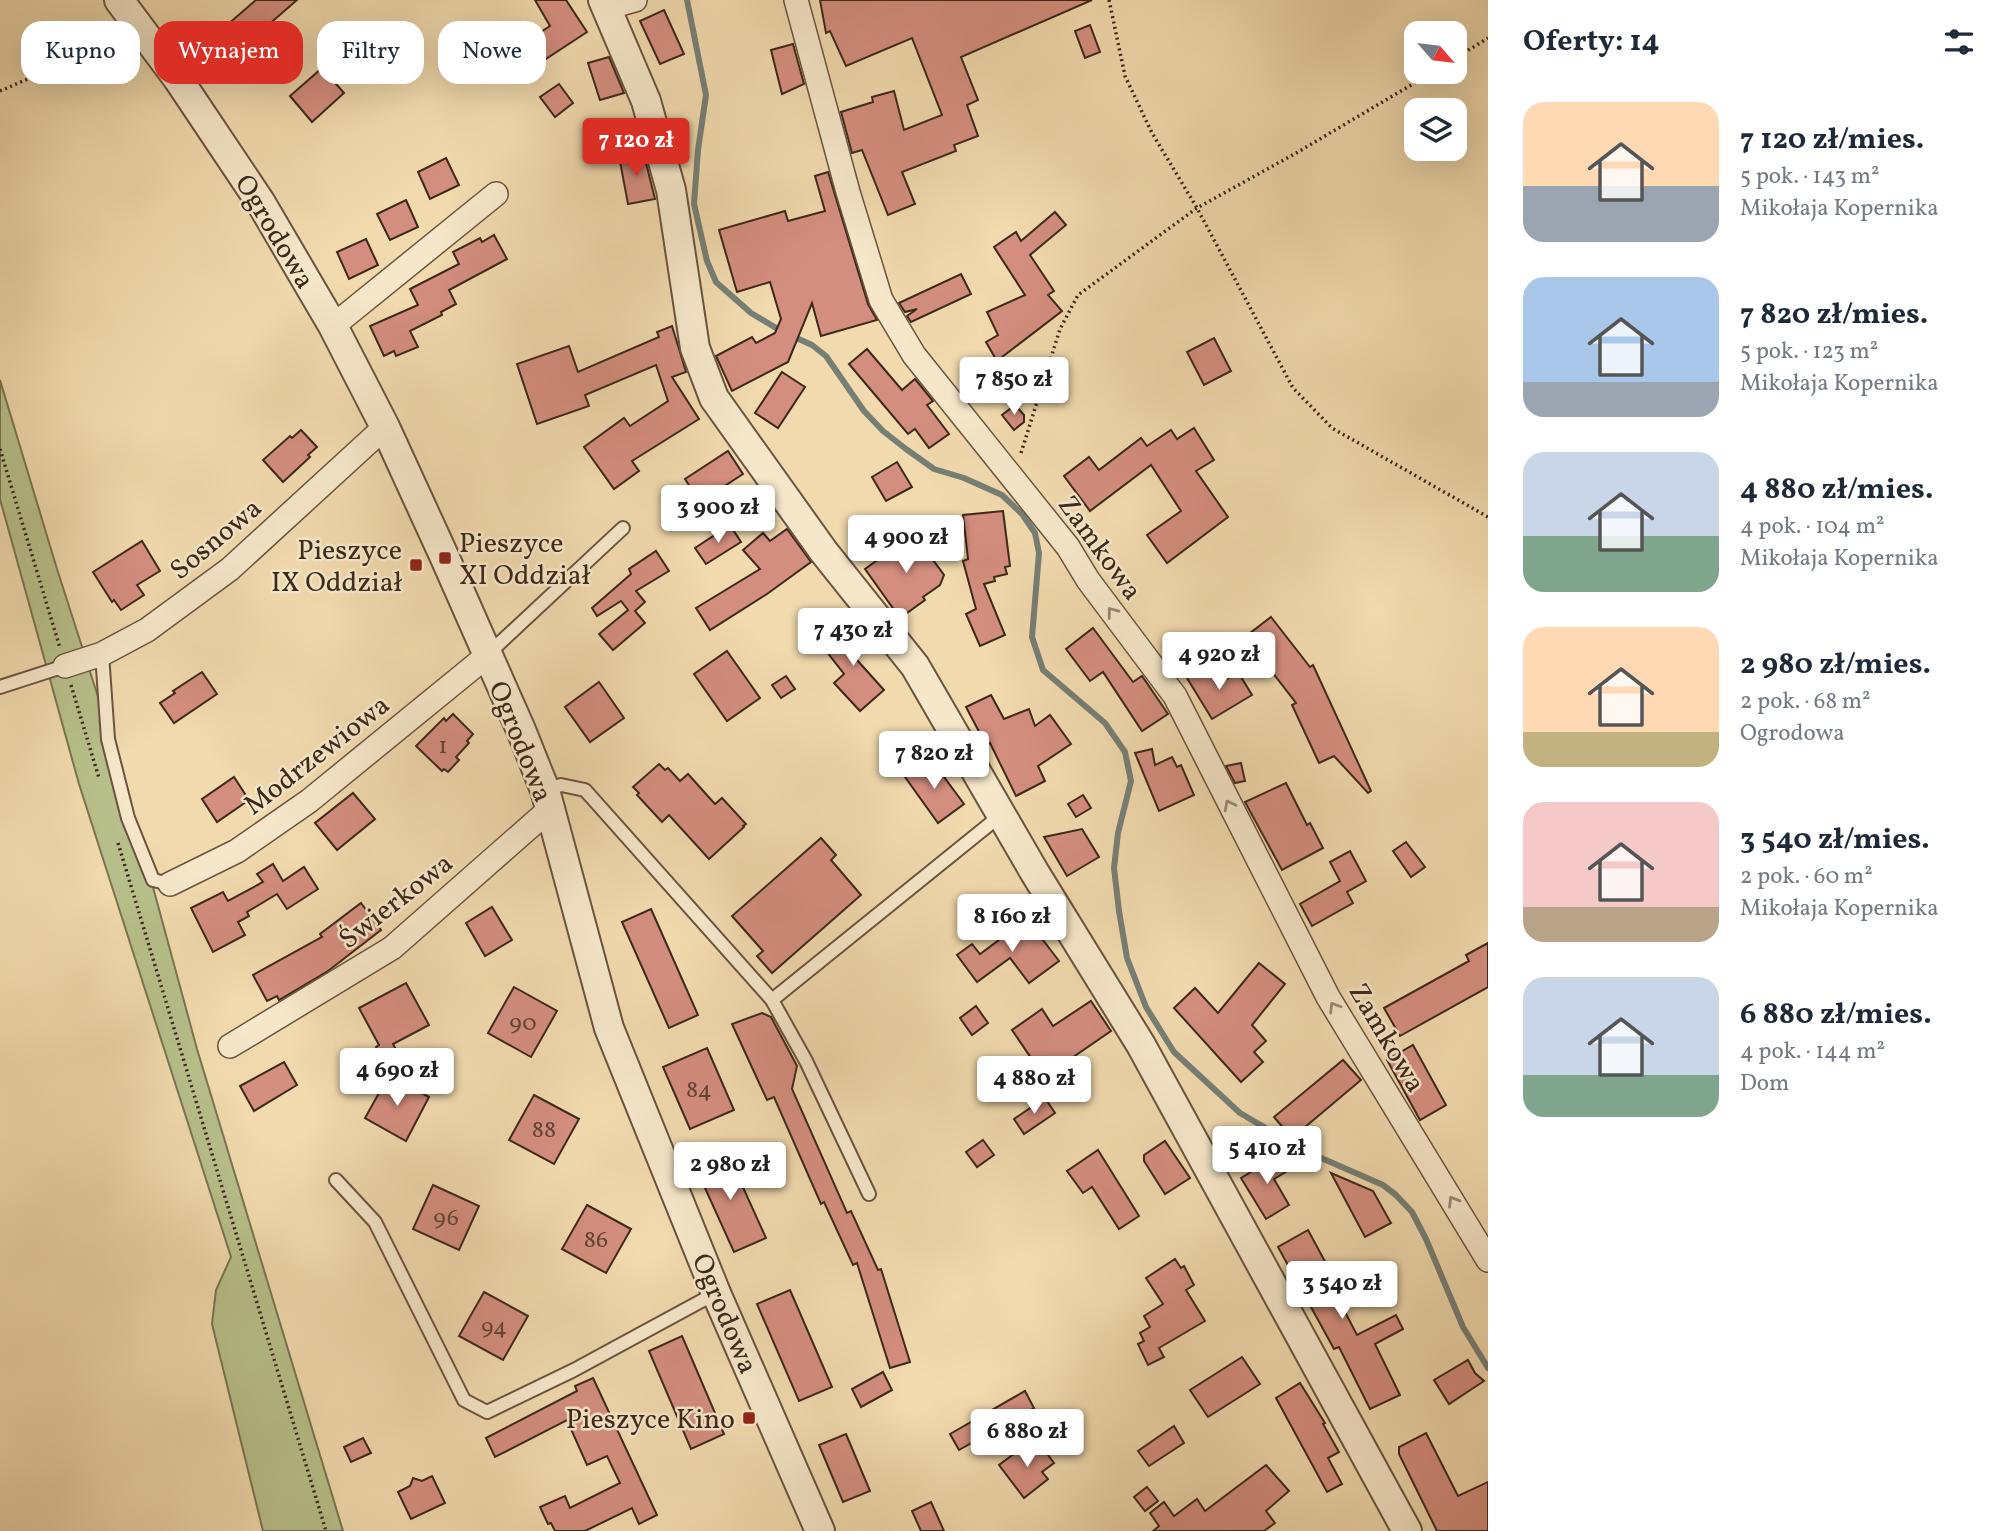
<!DOCTYPE html>
<html lang="pl">
<head>
<meta charset="utf-8">
<style>
	body { margin:0; font-family:Vollkorn,serif; background:#f6f6f7; color:#1f2937; height:100vh; display:flex; flex-direction:column; font-size:26px; white-space:nowrap }
	* { box-sizing:border-box; margin:0 }
	p { font-size:23px; color:#747a83 }
	.icon { flex:none; width:38px; height:38px; fill:none; stroke:currentColor; stroke-width:2; stroke-linecap:round; stroke-linejoin:round }
	.map { position:relative; flex:1; overflow:hidden }
	.details { display:flex; flex-direction:column; background:#fff; width:525px }
	.details>* { flex:none }
	.top-card { position:absolute; left:21px; top:21px; width:665px; height:63px; display:flex; gap:14px }
	.needle { width:46px; rotate:118deg }
	.controls { position:absolute; left:1404px; top:21px; display:grid; gap:14px }
	.controls a { display:grid; place-items:center; width:63px; height:63px; border-radius:14px; background:#fff; box-shadow:0 7px 28px #0002; font-size:35px }
	.price { position:absolute; translate:-50% -60px; padding:0 16px; border-radius:7px; background:#fff; color:#222; font-size:23px; line-height:46px; filter:drop-shadow(0 2px 4px #0008) }
	.price::after { content:''; position:absolute; left:50%; top:42px; width:21px; height:16px; margin-left:-10px; background:inherit; clip-path:polygon(0 0,100% 0,50% 100%) }
	.price.active { background:#d93025; color:#fff }
	ul { padding:0; list-style:none }
	li { display:flex; align-items:center; gap:21px; height:175px; padding:0 35px }
	li span { display:grid; place-items:center; flex:none; width:196px; height:140px; border-radius:21px; color:#555 }
	li>.icon { margin-inline-start:auto }
	span .icon { width:84px; height:84px; fill:#fffc; stroke-width:1 }
	li b { font-size:30px }
	h2 { display:flex; justify-content:space-between; align-items:center; height:84px; padding:0 35px; font-size:30px }
	.pill { padding:0 24px; border-radius:21px; background:#fff; box-shadow:0 7px 28px #0002; font-size:24px; line-height:63px }
	.pill.active { background:#d93025; color:#fff }
	main { display:flex; flex:1; min-height:0 }
	.map>svg:first-child { display:block }
	.green { fill:#b7c08c; stroke:#7a7453; stroke-width:2 }
	.lines { fill:none; stroke-linecap:round; stroke-linejoin:round }
	.stream { stroke:#767f75; stroke-width:6 }
	.building { fill:#d48e7f; stroke:#3d281a; stroke-width:2 }
	.service-casing { stroke:#6a543f; stroke-width:16 }
	.minor-casing { stroke:#6a543f; stroke-width:26 }
	.tertiary-casing { stroke:#6a543f; stroke-width:32 }
	.path { stroke:#3d281a; stroke-width:3.5; stroke-dasharray:2 3.5; stroke-linecap:butt }
	.service { stroke:#f6e7ca; stroke-width:12 }
	.minor { stroke:#f6e7ca; stroke-width:23 }
	.tertiary { stroke:#f6e7ca; stroke-width:28 }
	.oneway { stroke:#9a8872 }
	.poi-dot { fill:#8f2418; stroke:#f6e7ca; stroke-width:2.5 }
	.labels { text-anchor:middle; stroke-width:5; stroke-linejoin:round; paint-order:stroke }
	.number-label { font-size:24px; fill:#634233 }
	.street-label { font-size:28px; fill:#3d281a; stroke:#f6e7ca }
	.poi-label { font-size:28px; fill:#3d281a; stroke:#f6e7ca; text-anchor:end }
</style>
</head>
<body>
<main>
<div class="map">
<svg width="1488" height="1531" viewBox="0 0 1488 1531">
	<rect width="100%" height="100%" fill="#f1daae"/>
	<filter id="stains"><feTurbulence type="fractalNoise" baseFrequency=".00286" numOctaves="4"/><feColorMatrix values="0 0 0 0 .2 0 0 0 0 .09 0 0 0 0 .02 0 0 0 .5 -.17"/></filter>
	<radialGradient id="worn" r=".72"><stop offset=".6" stop-color="#630" stop-opacity="0"/><stop offset="1" stop-color="#630" stop-opacity=".3"/></radialGradient>
	<path class="green" d="M0,380l57,189 62,193 78,287 146,482h-80l-51,-207 4,-34 15,-33 -152,-473 -79,-285z"/>
	<g class="lines">
		<path class="stream" d="M687,0l19,95 -8,55 -4,54 13,57 9,21 35,31 30,18 31,14 14,11 38,55 19,20 23,18 28,20 30,9 38,17 20,19 13,19 4,20 -7,84 11,33 62,53 20,29 6,29 -13,52 -4,35 5,43 8,47 19,49 28,45 66,61 63,37 80,35 13,10 16,17 14,27 37,88 25,41"/>
	</g>
	<g class="building">
		<path d="M256,0h41l-52,45 -18,-20z"/>
		<path d="M535,0h31l21,32 -58,38 -2,-4 -18,12 -12,-18 53,-34z"/>
		<path d="M820,0h272l-131,57 17,43 -11,5 11,31 -24,9 2,6 -54,21 13,32 -27,11 -26,-65 -10,3 -11,-41 32,-10 -1,-5 22,-6 10,39 38,-15 -30,-77 -66,28 -16,-35 -4,2z"/>
		<path d="M664,10l20,44 -24,10 -20,-43z"/>
		<path d="M1090,25l10,27 -15,6 -10,-27z"/>
		<path d="M793,44l11,40 -22,10 -11,-44z"/>
		<path d="M609,57l15,36 -24,7 -12,-37z"/>
		<path d="M322,68l22,25 -32,29 -22,-26z"/>
		<path d="M559,84l14,19 -18,14 -15,-20z"/>
		<path d="M643,151l12,48 -27,5 -9,-48z"/>
		<path d="M446,158l13,27 -29,14 -12,-27z"/>
		<path d="M828,172l40,132 9,16 -56,16 -9,-33 -24,59 -56,29 -16,-35 36,-19 4,6 19,-10 6,-14 -11,-37 -33,10 -18,-62 66,-19 3,10 37,-10 -10,-35z"/>
		<path d="M406,200l12,27 -28,13 -13,-26z"/>
		<path d="M1055,212l11,13 -36,30 24,36 -6,4 14,16 -65,50 -11,-19 12,-7 -11,-23 38,-17 -31,-48 22,-15 5,9z"/>
		<path d="M494,235l13,24 -58,31 7,14 -15,8 1,3 -32,16 8,16 -22,9 -2,-5 -10,5 -14,-30 48,-21 -8,-16 49,-25 -6,-12 27,-14 2,4z"/>
		<path d="M366,239l12,26 -29,14 -12,-27z"/>
		<path d="M961,274l10,20 -60,28 -4,-6 10,-7 -12,3 -6,-9z"/>
		<path d="M672,326l14,46 -14,5 27,42 -67,42 7,10 -25,18 -30,-42 40,-29 6,8 38,-25 -12,-36 -71,30 4,11 -52,18 -20,-60 52,-18 9,26 81,-35 -2,-5z"/>
		<path d="M1214,338l17,33 -27,14 -17,-33z"/>
		<path d="M867,349l35,41 13,-11 18,22 -6,4 22,29 -20,14 -14,-19 -7,5 -59,-70z"/>
		<path d="M782,372l23,15 -27,41 -23,-15z"/>
		<path d="M1015,405l9,10v7l-10,8 -12,-15z"/>
		<path d="M1194,428l20,32 -18,11 32,46 -61,46 -20,-28 34,-24 -30,-46 -61,46 -26,-35 25,-19 10,13 42,-32 6,8 24,-16 6,9z"/>
		<path d="M301,430l16,17 -9,8 2,2 -27,25 -20,-22 27,-24 2,2z"/>
		<path d="M728,451l15,23 -43,28 -15,-23z"/>
		<path d="M897,462l15,25 -26,14 -14,-24z"/>
		<path d="M1003,511l7,55 -5,1 2,7 -13,3 1,4 -11,3 21,51 -25,11 -14,-32 10,-5 -13,-48 5,-2 -5,-44z"/>
		<path d="M730,525l11,17 -35,22 -11,-16z"/>
		<path d="M787,529l24,33 -44,32 -57,36 -14,-22 64,-39 -17,-19 20,-17 7,8z"/>
		<path d="M914,534l30,41 -4,10 -17,12 2,3 -25,18 -35,-49z"/>
		<path d="M142,541l18,30 -23,14 7,10 -23,15 -7,-10 -2,2 -19,-30z"/>
		<path d="M656,551l13,20 -33,20 9,11 -10,9 10,12 -32,27 -14,-16 29,-24 -7,-9 -24,15 -5,-8 39,-34 -2,-5z"/>
		<path d="M1271,617l39,50 3,-2 58,126 -3,2 -34,-37 -15,7 -27,-58 4,-2 -51,-66z"/>
		<path d="M857,621l10,14 -19,15 36,40 -24,21 -26,-28 10,-9 -21,-27z"/>
		<path d="M1093,628l40,54 9,-6 26,38 -26,17 -39,-59 -13,9 -24,-32z"/>
		<path d="M727,651l33,47 -33,23 -33,-47z"/>
		<path d="M1206,667l11,18 21,-13 14,23 -40,24 -25,-41z"/>
		<path d="M202,672l15,22 -43,29 -14,-20 15,-10 -2,-2z"/>
		<path d="M786,676l9,13 -14,9 -9,-13z"/>
		<path d="M599,682l25,36 -34,24 -25,-35z"/>
		<path d="M991,695l13,24 25,-10 6,17 15,-11 21,29 -33,22 7,15 -29,15 -26,-53 -4,2 -20,-38z"/>
		<path d="M453,714l20,20 -6,7 2,2 -13,14 3,3 -11,12 -4,-3 -2,2 -26,-25 28,-28 2,3z"/>
		<path d="M1152,749l3,16 17,-8 5,10 4,-2 13,30 -35,16 -24,-58z"/>
		<path d="M930,758l34,46 -26,19 -33,-46z"/>
		<path d="M1241,763l4,18 -10,2 -9,-17z"/>
		<path d="M659,764l6,6 3,-2 12,13 8,-7 27,30 7,-6 24,26 -3,2 1,1 -35,32 -40,-44 -7,7 -25,-27 2,-2 -6,-6z"/>
		<path d="M234,777l15,23 -32,22 -15,-23z"/>
		<path d="M1286,783l21,42 3,-2 13,25 -41,22 -37,-68z"/>
		<path d="M353,793l22,26 -38,31 -22,-27z"/>
		<path d="M1083,795l8,13 -15,9 -8,-13z"/>
		<path d="M1082,829l17,28 -32,19 -23,-39z"/>
		<path d="M821,838l15,17 -5,5 30,35 -89,78 -15,-17 6,-5 -31,-35z"/>
		<path d="M1406,842l19,25 -14,10 -18,-26z"/>
		<path d="M1350,851l16,30 -19,11 6,11 -41,23 -12,-22 40,-23 -10,-19z"/>
		<path d="M273,864l10,17 21,-14 14,22 -31,20 -10,-15 -30,18 2,4 -11,6 7,13 -32,17 -22,-44 32,-16 5,9 35,-19 -6,-8z"/>
		<path d="M361,903l20,27 -53,41 -49,29 -2,-4 -10,5 -14,-26 69,-38 -2,-3z"/>
		<path d="M492,907l20,33 -27,16 -19,-33z"/>
		<path d="M651,909l47,106 -29,13 -47,-106z"/>
		<path d="M1027,919l32,42 -30,22 -19,-25 -33,24 -20,-27 15,-11 8,10z"/>
		<path d="M1488,943v44l-88,49 -16,-28 85,-47 -3,-6z"/>
		<path d="M1259,963l26,21 -33,41 14,16 -12,11 9,10 -22,20 -67,-74 21,-20 23,25z"/>
		<path d="M406,983l23,42 -36,19 5,9 -14,8 -8,-14 3,-2 -20,-37z"/>
		<path d="M514,987l43,24 -26,46 -43,-24z"/>
		<path d="M1091,1001l20,30 -67,46 -32,-47 30,-21 11,17z"/>
		<path d="M976,1006l12,17 -16,12 -12,-17z"/>
		<path d="M762,1013l9,4 26,49 -5,23 55,124 4,-2 27,59 3,-1 29,93 -20,6 -33,-105 -4,2 -29,-63 -3,2 -47,-107 -7,3 -35,-76z"/>
		<path d="M1413,1045l33,60 -26,15 -33,-60z"/>
		<path d="M707,1048l27,62 -44,19 -27,-62z"/>
		<path d="M1343,1060l18,20 -69,58 -18,-21z"/>
		<path d="M284,1062l13,23 -43,26 -14,-25z"/>
		<path d="M389,1075l40,22 -23,44 -41,-23z"/>
		<path d="M534,1095l45,24 -25,45 -45,-24z"/>
		<path d="M1045,1098l10,15 -31,21 -10,-15z"/>
		<path d="M983,1140l11,15 -17,12 -11,-15z"/>
		<path d="M1165,1141l25,37 -25,16 -21,-33v-6z"/>
		<path d="M1098,1150l41,66 -20,13 -27,-42 -9,6 -16,-22z"/>
		<path d="M727,1152l39,86 -32,14 -39,-86z"/>
		<path d="M1280,1154l9,16 -15,9 15,26 -23,14 -25,-41z"/>
		<path d="M1331,1173l42,18 18,32 -26,14z"/>
		<path d="M433,1185l46,21 -20,44 -46,-21z"/>
		<path d="M587,1205l44,24 -25,44 -44,-24z"/>
		<path d="M1308,1230l28,52 -5,3 26,50 39,-20 7,14 -28,15 25,51 -30,14 -31,-62 -5,2 -56,-102z"/>
		<path d="M1175,1259l6,9 3,-2 10,19 -8,5 19,31 -46,27 5,9 -16,8 -10,-21 6,-3 -4,-8 10,-6 -6,-11 19,-12 -17,-26z"/>
		<path d="M790,1290l42,97 -33,14 -42,-97z"/>
		<path d="M484,1292l44,24 -25,44 -44,-24z"/>
		<path d="M682,1336l42,98 -33,15 -42,-98z"/>
		<path d="M1242,1357l18,27 -52,33 -18,-27z"/>
		<path d="M1468,1360l7,13 9,8 -35,23 -15,-24z"/>
		<path d="M883,1372l9,18 -31,17 -9,-18z"/>
		<path d="M593,1378l64,137 -18,9 -7,-16 -47,23h-30l-4,-8 -3,1 -8,-17 25,-11 5,12 50,-25 -13,-27 -20,9 -20,-45 -72,37 -9,-19 91,-47 -2,-5z"/>
		<path d="M1300,1383l25,40 -2,1 16,28 -11,6 14,26 -15,8 -51,-94z"/>
		<path d="M1025,1391l9,17 -75,42 -9,-16z"/>
		<path d="M1174,1426l10,17 -35,23 -11,-15z"/>
		<path d="M1426,1433l32,63 30,-14v49h-51l-38,-77v-7z"/>
		<path d="M846,1434l24,57 -27,11 -24,-57z"/>
		<path d="M363,1438l8,15 -20,9 -7,-15z"/>
		<path d="M1039,1443l15,20 -12,9 6,7 -24,19 -25,-33 24,-18 4,5z"/>
		<path d="M1266,1465l23,26 -23,20 9,12 -11,8h-111l6,-5 -9,-13 14,-11 10,14 23,-17 8,12z"/>
		<path d="M432,1476l13,27 -34,16 -13,-27 12,-6 3,-8 9,3z"/>
		<path d="M1147,1487l11,14 -13,10 -11,-14z"/>
		<path d="M931,1502l13,29h-23l-9,-20z"/>
	</g>
	<g class="lines">
		<defs>
			<g id="service">
				<path d="M102,654l6,85 20,79 25,62 17,4"/>
				<path d="M488,654l135,-126"/>
				<path d="M0,687l65,-21"/>
				<path d="M545,790l16,-5 24,5 187,210 34,61 63,133"/>
				<path d="M772,1000l229,-185"/>
				<path d="M336,1180l39,42 89,178 23,12 87,-42 142,-77"/>
			</g>
			<g id="minor">
				<path d="M796,0l52,192 33,108 33,55 154,192 20,33 87,116 153,301 160,263"/>
				<path d="M606,8l29,-8"/>
				<path d="M333,326l163,-132"/>
				<path d="M65,666l37,-12 45,-24 83,-61 155,-142"/>
				<path d="M170,884l67,-33 72,-50 179,-146"/>
				<path d="M230,1046l162,-98 158,-139"/>
			</g>
			<g id="tertiary">
				<path d="M119,0l59,79 83,124 72,123 52,101 60,131 76,172 24,60 64,238 107,265 104,238"/>
				<path d="M603,0l43,101 25,89 24,158 19,50 110,154 91,114 120,207 106,172 266,486"/>
			</g>
		</defs>
		<use href="#service" class="service-casing"/>
		<use href="#minor" class="minor-casing"/>
		<use href="#tertiary" class="tertiary-casing"/>
		<g class="path">
			<path d="M1109,0l16,76 27,57 45,75 96,180 39,40 156,89"/>
			<path d="M1454,59l34,-21"/>
			<path d="M0,91l120,-52"/>
			<path d="M0,449l60,199"/>
			<path d="M1021,453l39,-124 18,-34 119,-87 101,-56 135,-80"/>
			<path d="M71,685l28,93"/>
			<path d="M118,843l208,688"/>
		</g>
		<use href="#service" class="service"/>
		<use href="#minor" class="minor"/>
		<use href="#tertiary" class="tertiary"/>
	</g>
	<defs><path id="oneway-chevron" d="M-2-3.5L2.5 0L-2 3.5" fill="none" stroke-width="1.6" stroke-linecap="round" stroke-linejoin="round" transform="scale(1.75)"/></defs>
	<g class="oneway">
		<use href="#oneway-chevron" transform="translate(1112 612) rotate(-127)"/>
		<use href="#oneway-chevron" transform="translate(1229 805) rotate(-117)"/>
		<use href="#oneway-chevron" transform="translate(1334 1007) rotate(-122)"/>
		<use href="#oneway-chevron" transform="translate(1453 1201) rotate(-121)"/>
	</g>
	<g class="poi-dot">
		<rect x="438" y="551" width="14" height="14" rx="3.5"/>
		<rect x="409" y="558" width="14" height="14" rx="3.5"/>
		<rect x="742" y="1411" width="14" height="14" rx="3.5"/>
	</g>
	<g class="labels">
		<g class="number-label">
			<text x="443" y="753">1</text>
			<text x="523" y="1030">90</text>
			<text x="699" y="1097">84</text>
			<text x="544" y="1137">88</text>
			<text x="446" y="1225">96</text>
			<text x="596" y="1247">86</text>
			<text x="494" y="1334">94</text>
		</g>
		<g class="street-label">
			<text transform="translate(276 231) rotate(59)" y="10">Ogrodowa</text>
			<text transform="translate(215 538) rotate(-40)" y="10">Sosnowa</text>
			<text transform="translate(1101 547) rotate(54)" y="10">Zamkowa</text>
			<text transform="translate(522 741) rotate(68)" y="10">Ogrodowa</text>
			<text transform="translate(316 754) rotate(-38)" y="10">Modrzewiowa</text>
			<text transform="translate(395 900) rotate(-38)" y="10">Świerkowa</text>
			<text transform="translate(1388 1037) rotate(59)" y="10">Zamkowa</text>
			<text transform="translate(726 1313) rotate(67)" y="10">Ogrodowa</text>
		</g>
		<g class="poi-label">
			<text x="459" y="552" text-anchor="start">Pieszyce<tspan x="459" dy="32">XI Oddział</tspan></text>
			<text x="402" y="559">Pieszyce<tspan x="402" dy="32">IX Oddział</tspan></text>
			<text x="735" y="1428">Pieszyce Kino</text>
		</g>
	</g>
	<rect width="100%" height="100%" filter="url(#stains)"/>
	<rect width="100%" height="100%" fill="url(#worn)"/>
</svg>
<div class="controls">
<a><svg class="needle" viewBox="-14 -14 28 28"><path d="M0-13l5 13h-10z" fill="#e53935"/><path d="M0 13l5-13h-10z" fill="#747a83"/></svg></a>
<a><svg class="icon" aria-label="layers" viewBox="0 0 24 24"><path d="M12 4l9 5-9 5-9-5zM3 14l9 5 9-5"/></svg></a>
</div>
<b class="price active" style="left:636px;top:178px">7 120 zł</b>
<b class="price" style="left:1014px;top:417px">7 850 zł</b>
<b class="price" style="left:718px;top:545px">3 900 zł</b>
<b class="price" style="left:906px;top:575px">4 900 zł</b>
<b class="price" style="left:853px;top:668px">7 430 zł</b>
<b class="price" style="left:1219px;top:692px">4 920 zł</b>
<b class="price" style="left:934px;top:791px">7 820 zł</b>
<b class="price" style="left:1012px;top:954px">8 160 zł</b>
<b class="price" style="left:397px;top:1108px">4 690 zł</b>
<b class="price" style="left:1034px;top:1116px">4 880 zł</b>
<b class="price" style="left:1267px;top:1186px">5 410 zł</b>
<b class="price" style="left:730px;top:1202px">2 980 zł</b>
<b class="price" style="left:1342px;top:1321px">3 540 zł</b>
<b class="price" style="left:1027px;top:1469px">6 880 zł</b>
<div class="top-card">
<a class="pill">Kupno</a>
<a class="pill active">Wynajem</a>
<a class="pill">Filtry</a>
<a class="pill">Nowe</a>
</div>
</div>
<section class="details">
<h2>Oferty: 14<svg class="icon" aria-label="filters" viewBox="0 0 24 24"><path d="M4 7h16M4 17h16"/><circle cx="9" cy="7" r="2"/><circle cx="15" cy="17" r="2"/></svg></h2>
<ul>
<li><span style="background:linear-gradient(#ffd9b3 60%,#9aa5b1 0)"><svg class="icon" aria-label="home" viewBox="0 0 24 24"><path d="M3 11l9-7 9 7M6 9v11h12V9"/></svg></span><div><b>7 120 zł/mies.</b><p>5 pok. · 143 m²</p><p>Mikołaja Kopernika</p></div></li>
<li><span style="background:linear-gradient(#a9c7e8 75%,#9aa5b1 0)"><svg class="icon" aria-label="home" viewBox="0 0 24 24"><path d="M3 11l9-7 9 7M6 9v11h12V9"/></svg></span><div><b>7 820 zł/mies.</b><p>5 pok. · 123 m²</p><p>Mikołaja Kopernika</p></div></li>
<li><span style="background:linear-gradient(#c9d6e8 60%,#7fa58c 0)"><svg class="icon" aria-label="home" viewBox="0 0 24 24"><path d="M3 11l9-7 9 7M6 9v11h12V9"/></svg></span><div><b>4 880 zł/mies.</b><p>4 pok. · 104 m²</p><p>Mikołaja Kopernika</p></div></li>
<li><span style="background:linear-gradient(#ffd9b3 75%,#c2b280 0)"><svg class="icon" aria-label="home" viewBox="0 0 24 24"><path d="M3 11l9-7 9 7M6 9v11h12V9"/></svg></span><div><b>2 980 zł/mies.</b><p>2 pok. · 68 m²</p><p>Ogrodowa</p></div></li>
<li><span style="background:linear-gradient(#f6c9c9 75%,#b9a48a 0)"><svg class="icon" aria-label="home" viewBox="0 0 24 24"><path d="M3 11l9-7 9 7M6 9v11h12V9"/></svg></span><div><b>3 540 zł/mies.</b><p>2 pok. · 60 m²</p><p>Mikołaja Kopernika</p></div></li>
<li><span style="background:linear-gradient(#c9d6e8 70%,#7fa58c 0)"><svg class="icon" aria-label="home" viewBox="0 0 24 24"><path d="M3 11l9-7 9 7M6 9v11h12V9"/></svg></span><div><b>6 880 zł/mies.</b><p>4 pok. · 144 m²</p><p>Dom</p></div></li>
</ul>
</section>
</main>
</body>
</html>
